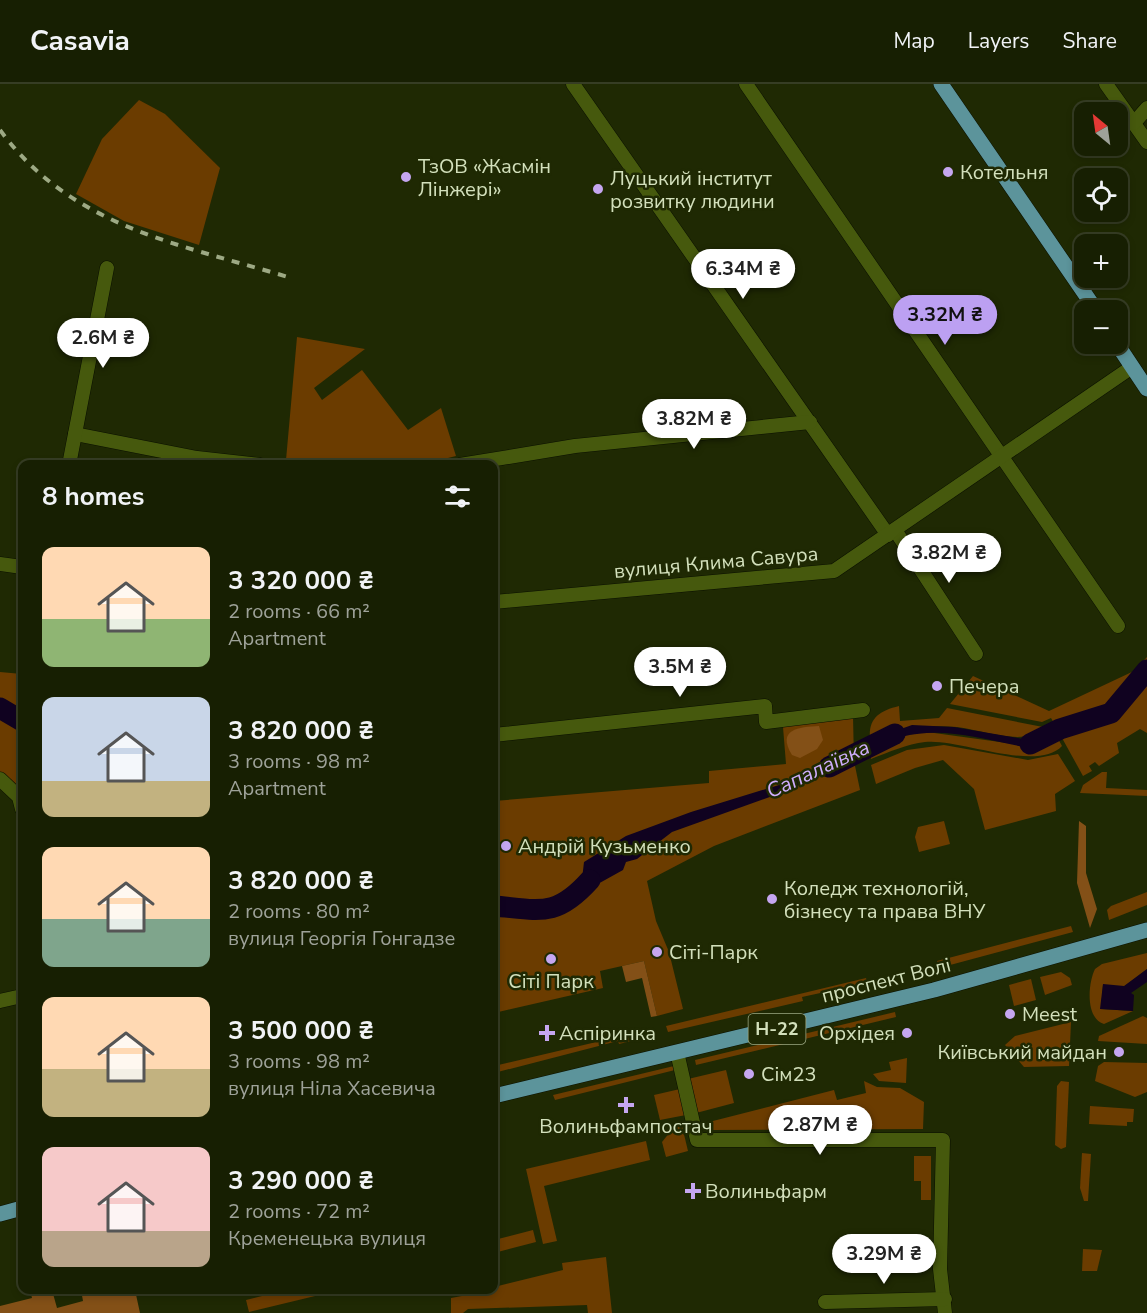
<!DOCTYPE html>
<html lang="en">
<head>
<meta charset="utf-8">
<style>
	body { margin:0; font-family:"Nunito Sans",sans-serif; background:#242c11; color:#f1f3f6; height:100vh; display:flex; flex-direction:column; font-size:22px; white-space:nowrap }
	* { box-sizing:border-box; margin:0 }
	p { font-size:20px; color:#9ea299 }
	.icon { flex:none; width:33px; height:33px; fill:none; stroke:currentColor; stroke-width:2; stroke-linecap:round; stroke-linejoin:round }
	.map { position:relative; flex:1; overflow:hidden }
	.drawer { position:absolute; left:18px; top:376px; width:480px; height:834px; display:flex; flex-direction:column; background:#171f02; border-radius:12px; box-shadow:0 3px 9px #0003,0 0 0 2px #363d24 }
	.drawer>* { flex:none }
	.needle { width:39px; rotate:331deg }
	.fabs { position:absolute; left:1074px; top:18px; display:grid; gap:12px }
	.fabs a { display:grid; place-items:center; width:54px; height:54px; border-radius:12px; background:#171f02; box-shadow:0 3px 9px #0003,0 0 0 2px #363d24; font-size:30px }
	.price { position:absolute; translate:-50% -51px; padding:0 14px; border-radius:21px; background:#fff; color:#222; font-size:20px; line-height:39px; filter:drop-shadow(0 2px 3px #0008) }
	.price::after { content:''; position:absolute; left:50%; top:36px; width:18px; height:14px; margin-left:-9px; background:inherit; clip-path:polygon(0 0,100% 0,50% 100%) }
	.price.current { background:#bca0f2; color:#111 }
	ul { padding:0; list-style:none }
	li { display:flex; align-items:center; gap:18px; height:150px; padding:0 24px }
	li span { display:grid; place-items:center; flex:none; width:168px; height:120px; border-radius:12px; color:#555 }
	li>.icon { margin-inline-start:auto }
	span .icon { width:72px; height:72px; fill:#fffc; stroke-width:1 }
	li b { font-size:26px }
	h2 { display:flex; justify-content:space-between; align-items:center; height:72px; padding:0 24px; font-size:26px }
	header { display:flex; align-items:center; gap:36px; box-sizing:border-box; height:84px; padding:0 30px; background:#171f02; border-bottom:2px solid #363d24 }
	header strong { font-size:28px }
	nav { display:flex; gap:33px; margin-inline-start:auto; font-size:21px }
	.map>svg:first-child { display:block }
	.green { fill:#6b3c00 }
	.forest { fill:#835017 }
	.water { fill:#100220 }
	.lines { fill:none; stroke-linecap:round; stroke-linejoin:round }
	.river { stroke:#100220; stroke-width:21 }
	.minor-casing { stroke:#0a1000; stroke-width:15 }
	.major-casing { stroke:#0a1000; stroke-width:16 }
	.minor { stroke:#46590d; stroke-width:14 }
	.major { stroke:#5c949b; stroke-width:15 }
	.rail { stroke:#9da984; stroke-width:4; stroke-dasharray:8 8; stroke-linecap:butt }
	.poi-dot { fill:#c5a6f0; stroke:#1f2903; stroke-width:2 }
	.labels { text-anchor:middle; stroke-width:5; stroke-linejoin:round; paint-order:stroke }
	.shield { fill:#1f2903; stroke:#9da984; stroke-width:1.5 }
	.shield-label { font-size:18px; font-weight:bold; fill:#d3e0bc }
	.poi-label { font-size:20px; fill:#d3e0bc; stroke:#1f2903; text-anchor:start }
	.street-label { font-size:20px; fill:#d3e0bc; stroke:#1f2903 }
	.water-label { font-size:21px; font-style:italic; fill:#cfaefd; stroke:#1f2903 }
</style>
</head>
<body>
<header>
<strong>Casavia</strong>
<nav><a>Map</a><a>Layers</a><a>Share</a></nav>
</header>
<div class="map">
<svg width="1147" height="1229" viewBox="0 0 1147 1229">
	<rect width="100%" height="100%" fill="#1f2903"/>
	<g class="green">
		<path d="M139,16l26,14 55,54 -21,77 -75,-24 -48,-27 26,-55z"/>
		<path d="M297,253l68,12 -51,39 8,12 40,-30 46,60 33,-22 15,48 -36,9h-99l-35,-5z"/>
		<path d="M1147,573v76l-7,-4 -23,14 2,10 -20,13 -4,-4 -6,4 3,5 -9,5 -32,-58 -9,4 -92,-18 23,-28 76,35 85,-40z"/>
		<path d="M0,588l22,2v117l-22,-18z"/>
		<path d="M899,622l1,15 39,-3 8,-10 96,19 7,-2 2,3c-34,18 -59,4 -95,-1 -30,-3 -60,2 -87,13 -2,-22 9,-29 29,-34z"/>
		<path d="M853,632l1,45 6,29 -146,56 -67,35 9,40 13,31 14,57 -26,7 -13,-55 -44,10 3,17 -109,25v-212l215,-18v-12l77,-7 -3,-37z"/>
		<path d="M927,648l109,15 20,-12 6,11c-25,27 -103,-8 -137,-4 -18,2 -36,10 -54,17l-1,-9 30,-14z"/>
		<path d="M944,661l84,15 30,-6 17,27 -20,13 1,17 -71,19 -11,-41 -31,-29 -28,8 -39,16 -5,-19 36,-15z"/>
		<path d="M1102,688h5l-1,16 41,2v6l-67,-3 3,-8z"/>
		<path d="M944,737l6,23 -31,8 -4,-15 3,-10z"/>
		<path d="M1147,808v13l-38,15 -2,-10 4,-4z"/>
		<path d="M1071,842l2,6 -134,36 -2,-7z"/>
		<path d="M1147,869v16l-23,18 -21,-2 -2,24 32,2 -29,13c-19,-6 -16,-41 -9,-55l7,-5z"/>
		<path d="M1061,888l9,6 2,7 -27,10 -5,-18z"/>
		<path d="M866,894l2,7 -42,10 -1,-3 -23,5 1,4 -135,31 -2,-6z"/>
		<path d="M1031,895l5,21 -22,6 -5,-21z"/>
		<path d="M895,928l1,5 -200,48 -1,-5z"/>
		<path d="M1143,932l4,2v26l-49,-3 1,-5z"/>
		<path d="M1071,938l-2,44 -45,1 -19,-22 10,-9z"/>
		<path d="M639,948l1,7 -21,5 -1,-3 -124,32v-7z"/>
		<path d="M907,974l-1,25 -27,-2 -6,-7 18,-4 -2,-8z"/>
		<path d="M1104,978l43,1v29l-12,5 -40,-16 3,-15z"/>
		<path d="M674,982l1,4 -120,30 -2,-5z"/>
		<path d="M726,986l8,33 -38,10 -8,-34z"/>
		<path d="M864,997l13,6 23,1 24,14 -1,27 -212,1 -2,-8 125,-32 3,10 29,-7z"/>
		<path d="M1061,997l8,1 -3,65 -5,2 -6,-4 2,-59z"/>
		<path d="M680,1005l6,26 -26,5 -6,-25z"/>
		<path d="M1090,1022l44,3 -1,13h-6v4l-38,-2z"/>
		<path d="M682,1042l6,25 -22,6 -4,-15 12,-15z"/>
		<path d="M646,1057l4,19 -106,26 13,55 -14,3 -17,-75z"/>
		<path d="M1082,1069l9,1 -3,47h-4l-4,-13z"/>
		<path d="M914,1072h17v44h-10v-19h-7z"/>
		<path d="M533,1146l3,12 -42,11v-13z"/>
		<path d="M1083,1165l19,1 -5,21h-15z"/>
		<path d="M606,1173l6,56h-24l-1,-8 -119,4 -5,4h-12v-15l43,-8v-3l69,-17 -1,-7z"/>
		<path d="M273,1206h67l-91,22 -3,-12 28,-7z"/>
	</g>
	<g class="forest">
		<path d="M819,642l4,14 -6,9 -17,9 -8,-3c-16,-26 7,-28 27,-29z"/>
		<path d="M1079,737l7,5v47l11,36 -7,19 -13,-45z"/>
		<path d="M644,877l13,55 -6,1 -9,-39 -16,4 -4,-16z"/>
		<path d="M30,1206h22l5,18 26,-7 -2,-11h54l5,23h-140v-7l32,-8z"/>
	</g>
	<g class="water">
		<path d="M912,641l42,2 70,12 13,-3 15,-8 4,7 -20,12 -7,1c-58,-11 -105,-29 -159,2v-10z"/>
		<path d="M854,666v11l-73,32 -109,39 -35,27 -11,3 -3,8 -36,20 -14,12 -2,-4 10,-10 3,-26 42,-26 65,-24 88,-27z"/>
		<path d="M1147,885v13l-16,11 3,2 -1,16 -33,-2 3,-25 21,2z"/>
	</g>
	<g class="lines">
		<g class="river">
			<path d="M0,624l22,13"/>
			<path d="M1030,660l30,-15 51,-16 36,-43"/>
			<path d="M829,683l66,-33"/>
			<path d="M494,822c46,4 62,12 96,-26"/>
		</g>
		<defs>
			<g id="minor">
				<path d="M573,0l315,451"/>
				<path d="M746,0l372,542"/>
				<path d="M1106,0l41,58"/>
				<path d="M1134,39l13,-15"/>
				<path d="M75,350l122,24 63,7"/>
				<path d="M69,381l38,-197"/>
				<path d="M460,381l115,-19 235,-24"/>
				<path d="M895,446l81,124"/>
				<path d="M0,480l22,3"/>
				<path d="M494,518l340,-31 298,-204"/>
				<path d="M494,651l271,-29 1,16 97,-12"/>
				<path d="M0,695l19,18 3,12"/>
				<path d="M0,917l22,-5"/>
				<path d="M677,968l20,88h246l-3,129 5,44"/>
				<path d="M825,1218l120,-3"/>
			</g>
			<g id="major">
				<path d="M941,0l155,226"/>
				<path d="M1117,260l30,45"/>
				<path d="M494,1012l440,-106 213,-60"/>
				<path d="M0,1130l22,-6"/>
			</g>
		</defs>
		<use href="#minor" class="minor-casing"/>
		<use href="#major" class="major-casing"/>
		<use href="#minor" class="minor"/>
		<use href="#major" class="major"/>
		<path class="rail" d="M0,46c71,97 179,114 288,147"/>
	</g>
	<g class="poi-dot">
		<circle cx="948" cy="88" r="6"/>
		<circle cx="406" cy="93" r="6"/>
		<circle cx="598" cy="105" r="6"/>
		<circle cx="937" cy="602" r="6"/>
		<circle cx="506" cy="762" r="6"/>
		<circle cx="772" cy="815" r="6"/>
		<circle cx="657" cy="868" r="6"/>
		<circle cx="551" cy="875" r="6"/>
		<circle cx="1010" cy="930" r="6"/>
		<path d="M544 940h6v6h6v6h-6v6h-6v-6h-6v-6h6z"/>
		<circle cx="907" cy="949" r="6"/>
		<circle cx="1119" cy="968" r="6"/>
		<circle cx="749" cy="990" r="6"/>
		<path d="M623 1012h6v6h6v6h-6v6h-6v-6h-6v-6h6z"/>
		<path d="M690 1098h6v6h6v6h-6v6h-6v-6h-6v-6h6z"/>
	</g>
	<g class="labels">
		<rect class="shield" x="748.5" y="930" width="57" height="30" rx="4.5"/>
		<g class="shield-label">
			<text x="777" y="951">Н-22</text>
		</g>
		<g class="poi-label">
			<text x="418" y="89">ТзОВ «Жасмін<tspan x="418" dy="23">Лінжері»</tspan></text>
			<text x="960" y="95">Котельня</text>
			<text x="610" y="101">Луцький інститут<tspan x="610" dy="23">розвитку людини</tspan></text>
			<text x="949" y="609">Печера</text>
			<text x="518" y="769">Андрій Кузьменко</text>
			<text x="784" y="811">Коледж технологій,<tspan x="784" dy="23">бізнесу та права ВНУ</tspan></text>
			<text x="669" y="875">Сіті-Парк</text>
			<text x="551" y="904" text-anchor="middle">Сіті Парк</text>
			<text x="1022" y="937">Meest</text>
			<text x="559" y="956">Аспіринка</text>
			<text x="895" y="956" text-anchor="end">Орхідея</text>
			<text x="1107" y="975" text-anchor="end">Київський майдан</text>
			<text x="761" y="997">Сім23</text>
			<text x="626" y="1049" text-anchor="middle">Волиньфампостач</text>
			<text x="705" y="1114">Волиньфарм</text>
		</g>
		<g class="street-label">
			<text transform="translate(716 478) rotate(-5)" y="7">вулиця Клима Савура</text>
			<text transform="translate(886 896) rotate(-14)" y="7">проспект Волі</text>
		</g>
		<g class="water-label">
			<text transform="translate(818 685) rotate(-25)" y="7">Сапалаївка</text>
		</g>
	</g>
</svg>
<div class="fabs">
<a><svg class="needle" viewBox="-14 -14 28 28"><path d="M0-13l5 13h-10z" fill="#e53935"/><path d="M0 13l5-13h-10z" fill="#9ea299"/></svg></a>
<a><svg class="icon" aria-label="locate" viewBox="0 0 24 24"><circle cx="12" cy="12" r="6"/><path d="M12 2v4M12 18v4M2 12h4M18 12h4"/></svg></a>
<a>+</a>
<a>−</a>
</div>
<b class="price" style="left:743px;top:216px">6.34M ₴</b>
<b class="price current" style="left:945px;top:262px">3.32M ₴</b>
<b class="price" style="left:103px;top:285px">2.6M ₴</b>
<b class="price" style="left:694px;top:366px">3.82M ₴</b>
<b class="price" style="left:949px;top:500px">3.82M ₴</b>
<b class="price" style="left:680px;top:614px">3.5M ₴</b>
<b class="price" style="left:820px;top:1072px">2.87M ₴</b>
<b class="price" style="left:884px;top:1201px">3.29M ₴</b>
<section class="drawer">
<h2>8 homes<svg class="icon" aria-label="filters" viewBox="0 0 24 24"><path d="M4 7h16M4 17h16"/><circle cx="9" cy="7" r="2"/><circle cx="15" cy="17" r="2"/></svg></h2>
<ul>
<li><span style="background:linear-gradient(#ffd9b3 60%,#8fb573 0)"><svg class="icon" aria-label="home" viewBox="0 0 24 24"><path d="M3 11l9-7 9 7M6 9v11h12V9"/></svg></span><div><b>3 320 000 ₴</b><p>2 rooms · 66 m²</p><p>Apartment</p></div></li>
<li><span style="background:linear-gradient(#c9d6e8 70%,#c2b280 0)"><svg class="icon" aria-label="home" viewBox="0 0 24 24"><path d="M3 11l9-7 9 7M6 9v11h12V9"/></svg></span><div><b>3 820 000 ₴</b><p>3 rooms · 98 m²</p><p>Apartment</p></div></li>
<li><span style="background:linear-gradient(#ffd9b3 60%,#7fa58c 0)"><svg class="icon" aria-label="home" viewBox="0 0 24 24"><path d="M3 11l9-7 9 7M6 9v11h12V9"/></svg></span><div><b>3 820 000 ₴</b><p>2 rooms · 80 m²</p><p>вулиця Георгія Гонгадзе</p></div></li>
<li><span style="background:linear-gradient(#ffd9b3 60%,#c2b280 0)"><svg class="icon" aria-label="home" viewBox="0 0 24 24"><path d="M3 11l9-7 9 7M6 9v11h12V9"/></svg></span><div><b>3 500 000 ₴</b><p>3 rooms · 98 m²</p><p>вулиця Ніла Хасевича</p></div></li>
<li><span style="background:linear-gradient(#f6c9c9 70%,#b9a48a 0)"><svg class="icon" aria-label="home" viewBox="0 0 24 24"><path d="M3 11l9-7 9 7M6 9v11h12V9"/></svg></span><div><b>3 290 000 ₴</b><p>2 rooms · 72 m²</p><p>Кременецька вулиця</p></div></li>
</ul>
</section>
</div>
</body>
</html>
